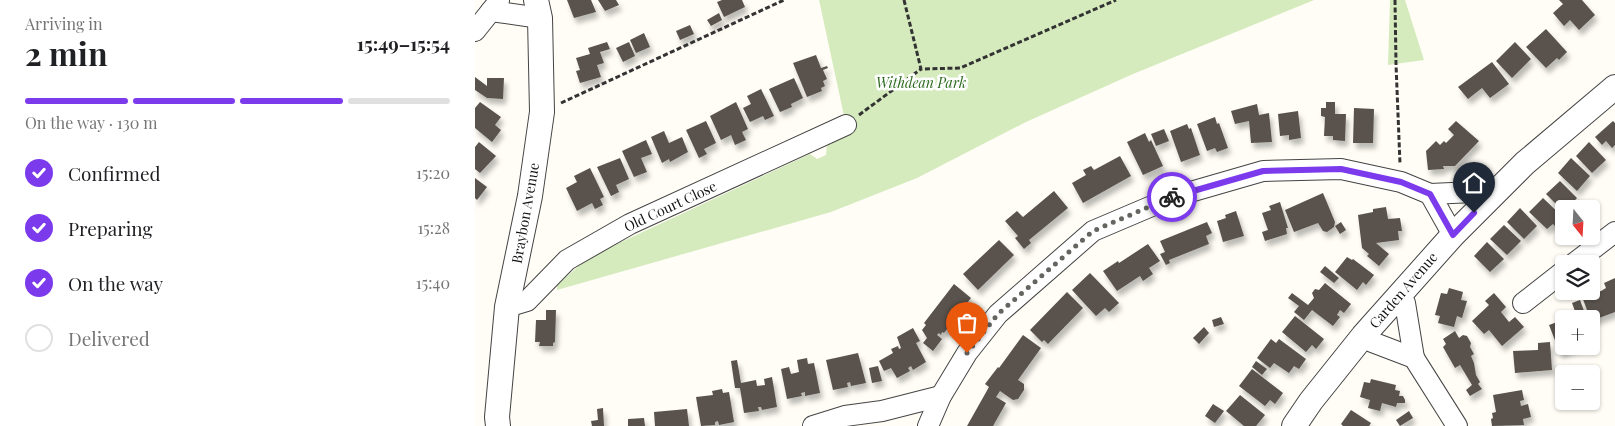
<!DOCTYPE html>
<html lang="en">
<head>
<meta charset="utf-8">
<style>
	body { margin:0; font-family:"Playfair Display",serif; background:#f2f2f2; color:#202124; height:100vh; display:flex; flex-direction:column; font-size:19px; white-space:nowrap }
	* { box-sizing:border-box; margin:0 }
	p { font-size:16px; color:#757577 }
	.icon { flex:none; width:28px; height:28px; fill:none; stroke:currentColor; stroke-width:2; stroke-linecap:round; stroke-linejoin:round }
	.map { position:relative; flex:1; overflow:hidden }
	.sheet { display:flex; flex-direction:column; background:#fff; width:475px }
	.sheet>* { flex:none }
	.needle { width:32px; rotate:162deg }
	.tools { position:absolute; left:1080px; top:200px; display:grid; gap:10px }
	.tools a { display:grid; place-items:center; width:45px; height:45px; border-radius:5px; background:#fff; box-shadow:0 1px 4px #0004; font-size:25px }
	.pin { position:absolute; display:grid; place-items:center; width:42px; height:42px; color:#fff; margin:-51px -21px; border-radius:50% 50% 50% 0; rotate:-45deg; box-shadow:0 0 5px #0007 }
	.pin .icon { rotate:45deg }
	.courier { position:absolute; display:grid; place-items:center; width:50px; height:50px; margin:-25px; border:4px solid #7c3aed; border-radius:50%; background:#fff; color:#222; box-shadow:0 1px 6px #0007 }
	.overview em { font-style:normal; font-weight:700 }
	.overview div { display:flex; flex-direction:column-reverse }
	.overview { display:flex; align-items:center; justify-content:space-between; height:85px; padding:0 25px }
	h1 { font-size:32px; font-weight:700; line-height:38px }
	.bar { display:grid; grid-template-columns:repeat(4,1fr); gap:8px 5px; align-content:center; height:60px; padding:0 25px }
	.bar i { height:6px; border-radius:4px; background:#e0e0e0 }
	.bar .selected { background:#7c3aed }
	.bar p { grid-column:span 4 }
	ol { padding:0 25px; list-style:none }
	li { display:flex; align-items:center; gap:15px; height:55px }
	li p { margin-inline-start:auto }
	li .icon { padding:5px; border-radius:50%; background:#7c3aed; color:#fff; stroke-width:4 }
	li:last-child { color:#757577 }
	li i { width:28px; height:28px; border:2px solid #e0e0e0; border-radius:50% }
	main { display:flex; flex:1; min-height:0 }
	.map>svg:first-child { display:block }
	.park { fill:#d5ebbd }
	.building { fill:#5a524d; filter:url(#shadow) }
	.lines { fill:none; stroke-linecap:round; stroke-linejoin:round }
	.minor-casing { stroke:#444; stroke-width:22 }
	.tertiary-casing { stroke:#444; stroke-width:26 }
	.path { stroke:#333; stroke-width:3; stroke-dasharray:5 2.5; stroke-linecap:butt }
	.minor { stroke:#fff; stroke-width:20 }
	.tertiary { stroke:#fff; stroke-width:24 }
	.done { stroke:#646461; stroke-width:5; stroke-dasharray:0 9 }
	.route { stroke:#7c3aed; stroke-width:6 }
	.labels { text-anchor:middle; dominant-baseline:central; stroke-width:5; stroke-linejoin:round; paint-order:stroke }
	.park-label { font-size:14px; font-style:italic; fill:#2f6b1f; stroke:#fff }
	.street-label { font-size:14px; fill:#111; stroke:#fff }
</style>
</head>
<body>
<main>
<section class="sheet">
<div class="overview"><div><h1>2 min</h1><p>Arriving in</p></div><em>15:49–15:54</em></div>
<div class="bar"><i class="selected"></i><i class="selected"></i><i class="selected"></i><i></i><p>On the way · 130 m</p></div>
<ol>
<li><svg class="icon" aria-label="check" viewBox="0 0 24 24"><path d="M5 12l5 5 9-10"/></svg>Confirmed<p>15:20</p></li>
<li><svg class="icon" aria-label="check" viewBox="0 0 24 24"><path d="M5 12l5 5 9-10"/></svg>Preparing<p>15:28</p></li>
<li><svg class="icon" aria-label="check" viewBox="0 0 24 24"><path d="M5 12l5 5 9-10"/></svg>On the way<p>15:40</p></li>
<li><i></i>Delivered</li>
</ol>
</section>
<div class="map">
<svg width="1140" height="426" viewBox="0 0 1140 426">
	<defs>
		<filter id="shadow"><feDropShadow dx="3" dy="5.5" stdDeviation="2.5" flood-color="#0004"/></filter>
	</defs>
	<rect width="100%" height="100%" fill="#fffdf5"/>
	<g class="park">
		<path d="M344,0H839L658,74L551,122L442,178L356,212L82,290V285L114,257L335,154L342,159L351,155L352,144L371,125Z"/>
		<path d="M915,0H930L949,60L913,65Z"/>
	</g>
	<g class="building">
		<path d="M92,0H116L121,12L99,18Z"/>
		<path d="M123,0H141L144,5L130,11Z"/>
		<path d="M247,0H267L270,7L249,17L242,2Z"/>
		<path d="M1084,0H1107L1120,15L1104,30L1095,20L1089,26L1078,13L1088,4Z"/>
		<path d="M244,13L247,20L236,26L232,20Z"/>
		<path d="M215,25L219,34L205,40L201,31Z"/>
		<path d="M1071,29L1092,52L1084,60L1082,58L1071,68L1051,47Z"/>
		<path d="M169,33L175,47L161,53L155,40Z"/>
		<path d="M132,42L135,49L125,52L129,63L122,65L126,77L105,83L101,71L105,70L101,58L115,54L113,48Z"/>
		<path d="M154,42L160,56L148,62L141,48Z"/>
		<path d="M1040,42L1056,59L1037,78L1021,61Z"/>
		<path d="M341,55L346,68L352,66L353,68L348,70L352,79L348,81L350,86L346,88L347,91L332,97L318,63Z"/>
		<path d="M1017,62L1034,84L1015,98L1007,88L993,99L983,87Z"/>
		<path d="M0,77L12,86V78H29L28,99L12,98L0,90Z"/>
		<path d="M319,78L328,98L316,104L317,107L305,112L294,89Z"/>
		<path d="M286,89L299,116L290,120L288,116L275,122L268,108L276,104L272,96Z"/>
		<path d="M5,102L26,117L20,125L26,130L17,142L0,128V108Z"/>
		<path d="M261,102L273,129L267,132L271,140L260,145L256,135L246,140L235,116Z"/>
		<path d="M851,102H860V114H871L870,141L858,140V136H849L850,117L846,116V108H851Z"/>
		<path d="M782,104L784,115L794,113L797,142L776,143L774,121L760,124L756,111Z"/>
		<path d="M879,108L899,109L898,143H878Z"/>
		<path d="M823,111L826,138L814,140V135L805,136L803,114Z"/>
		<path d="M740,117L742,124L744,123L753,148L742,152L740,148L732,151L722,124Z"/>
		<path d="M231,121L241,143L229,149L232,154L224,158L211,130Z"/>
		<path d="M981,121L1004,141L980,166H968L969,169L953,170L951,151L961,141L965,145L969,141L971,143L979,135L973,129Z"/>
		<path d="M1138,121L1140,123V145L1137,148L1131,141L1127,145L1120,137Z"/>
		<path d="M712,124L714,129L716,128L725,155L706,162L695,131Z"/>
		<path d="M689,129L694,141L681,146L676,134Z"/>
		<path d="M189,131L194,143L207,137L213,152L195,162L194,159L187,163L176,137Z"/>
		<path d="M670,133L674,142L676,140L688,166L668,175L652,142Z"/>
		<path d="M171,140L177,154L166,158L172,172L159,177L147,151Z"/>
		<path d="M4,142L21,156L5,173L0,169V147Z"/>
		<path d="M1114,142L1131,160L1117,173L1101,156Z"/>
		<path d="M645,156L656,176L608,203L597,183L611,175L608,170L616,166L619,170Z"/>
		<path d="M145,158L154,179L141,185L144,192L136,196L122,167Z"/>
		<path d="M1096,158L1115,176L1102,191L1083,173Z"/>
		<path d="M115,168L129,197L125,199L128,205L120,209L117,203L102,211L91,188L102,182L99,176Z"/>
		<path d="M0,178L12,187L2,200L0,198Z"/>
		<path d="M1085,181L1102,198L1092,209H1089V212L1071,194Z"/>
		<path d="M579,191L593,208L554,240L556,243L549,249L540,238L543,236L530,221L542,211L548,217Z"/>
		<path d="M848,193L860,222L859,227L852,232L848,231L843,223L819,232L810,210Z"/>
		<path d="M1068,198L1089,218V224L1083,229L1078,224L1072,229L1054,212Z"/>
		<path d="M805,202L813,228H811L812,234L790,241L787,232L793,230L787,213L796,210L794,206Z"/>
		<path d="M911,207L913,219L925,218L927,231H923L924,240L901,243L914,254L904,266L892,256L894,254L887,248L883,215L898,212V209Z"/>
		<path d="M1045,208L1062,226L1049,239L1032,222Z"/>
		<path d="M761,211L769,236L748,242L742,221L751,218L750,215Z"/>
		<path d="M732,222L737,233L731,236L734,244L694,260L695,263L691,265L685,254L690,252L685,241Z"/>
		<path d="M866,222L871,230L865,234L860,226Z"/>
		<path d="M1029,225L1046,241L1032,255L1015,239Z"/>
		<path d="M524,240L539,255L503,290L488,274Z"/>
		<path d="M1012,242L1029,259L1015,272L999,256Z"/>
		<path d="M673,244L685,261L674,268L678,274L668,281L665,276L642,291L628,271L643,261L644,263Z"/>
		<path d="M872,257L877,260L878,259L899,275L891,285L888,282L882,290L860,272Z"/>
		<path d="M850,266L864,278L859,283L845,272Z"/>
		<path d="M615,273L644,303L634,312L630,308L621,316L597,290Z"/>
		<path d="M1140,278V312L1116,321L1105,291H1118V293L1126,291L1131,288L1129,283Z"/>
		<path d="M850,283L876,304L869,313L865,310L862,315L865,317L858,326L837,310L829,320L819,312L824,306L813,298L817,293L833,305L839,298L837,293L840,289L844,290Z"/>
		<path d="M479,284L496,298L469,333L467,332L466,335L464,333L462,335L467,339L458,351L448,343L452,338L447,330L451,325L449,323Z"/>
		<path d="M974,288L988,292L986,300L992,301L987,318L982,316L979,327L963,323L965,316L960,315L966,293L972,294Z"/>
		<path d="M592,292L608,308L573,344L569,340L567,342L555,330Z"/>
		<path d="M1019,293L1031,307L1026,312L1034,322L1040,317L1049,327L1027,346L1014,330L1009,334L997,321L1014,305L1010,301Z"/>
		<path d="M1105,300L1112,319H1099L1098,315L1101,314L1097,303Z"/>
		<path d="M71,310H81L80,342L78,343V346H64L65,342H60L61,320H71Z"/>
		<path d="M820,316L849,339L841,349L837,345L831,352L807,332Z"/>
		<path d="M746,317L749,324L739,327L737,320Z"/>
		<path d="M1085,321L1087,325H1089V346H1102L1085,353L1074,325Z"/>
		<path d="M729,327L734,333L724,344L718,338Z"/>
		<path d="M438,328L445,341L441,343L451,362L438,370L436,366L433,368L435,371L422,378L416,368L409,371L404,361L418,353L416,349L423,346L424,349L426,348L422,337Z"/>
		<path d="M980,331L984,338L988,335L992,336L996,343L995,347L999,354L996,356L999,363L1001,375L1005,382L1003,384L1007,389L995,396L991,390L997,385L985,365L980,368L968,347L971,344L968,339Z"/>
		<path d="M548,335L566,348L543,380L549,384V390L543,399L538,400L525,391L521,397L531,403L518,426H492L514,387L510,384L523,367L524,368Z"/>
		<path d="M796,339L801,343L804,339L831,359L824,369L819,366L814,373L799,363L795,368L782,358Z"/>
		<path d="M1075,342L1077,370L1040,373L1038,351L1063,350V343Z"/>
		<path d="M383,353L391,383L376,386L375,382L372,383L373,387L358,390L351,360Z"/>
		<path d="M332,358L333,364L339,363L345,393L330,396V392L326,393L327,396L312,399L306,369L314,367L316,374L324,372L322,360Z"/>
		<path d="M262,360L266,383L281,380L282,386L290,385L289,379L297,377L302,407L287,410L286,407H283L284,411L269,413L265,388H260L256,361Z"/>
		<path d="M781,361L792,369L787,375L777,367Z"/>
		<path d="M403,366L407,381L397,383L394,368Z"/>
		<path d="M777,369L808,393L800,404L795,400L790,406L764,386Z"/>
		<path d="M896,379L921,385L920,390L925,391L924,396H928L930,400V403H922L921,407L907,403L905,411L893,408L895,400L885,397L889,382L895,383Z"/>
		<path d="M247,389L248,393L254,392L259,422L244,425L243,421L240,422V425L226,426L221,397L238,395L237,391Z"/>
		<path d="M1047,390L1049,400L1045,401L1046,406L1053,404L1056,417L1048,419L1049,425L1017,426L1016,419L1018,418L1017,413L1021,412L1018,395Z"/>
		<path d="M765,395L790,415L781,426H769L751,411Z"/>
		<path d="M738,404L749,411L740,423L730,416Z"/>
		<path d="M128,408L129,426H117L116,421L123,420L122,409Z"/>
		<path d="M212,409L214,426H180L179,412Z"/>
		<path d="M876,410L896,423L894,426H868L866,424Z"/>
		<path d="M934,411L938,418L925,426L921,420Z"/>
		<path d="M169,418L170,426H153V419Z"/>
	</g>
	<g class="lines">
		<g class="minor-casing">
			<g id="minor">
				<path d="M16,11L65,18"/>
				<path d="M0,31L24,1"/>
				<path d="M955,194L1021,191"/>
				<path d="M1098,264L1140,232"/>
				<path d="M924,294L930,303L939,358"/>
				<path d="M1048,303L1089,271"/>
				<path d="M32,307L52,301L92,260L155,224L371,125"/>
				<path d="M888,336L897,342L939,358L982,426"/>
				<path d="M338,426L370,416L407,411L466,396"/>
				<path d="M453,426L466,396L492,353L523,314L618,231L698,197L788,171L866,169L926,182L955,194L978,235"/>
			</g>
		</g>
		<g class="tertiary-casing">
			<g id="tertiary">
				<path d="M23,426L22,417L32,307L55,196L67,112L65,18L61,0"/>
				<path d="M819,426L836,401L888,336L978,235L1050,163L1140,87"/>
			</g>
		</g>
		<g class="path">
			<path d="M429,0L446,69L485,68L641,0"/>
			<path d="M920,0L921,64L925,164"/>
			<path d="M86,103L309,0"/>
			<path d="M384,115L446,69"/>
		</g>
		<use href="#minor" class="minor"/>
		<use href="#tertiary" class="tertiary"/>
	</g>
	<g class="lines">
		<path class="done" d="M492,353L523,314L618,231L697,197"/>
		<path class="route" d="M697,197L788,171L866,169L926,182L955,194L978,235L999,213"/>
	</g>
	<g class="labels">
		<g class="park-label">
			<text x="446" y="82">Withdean Park</text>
		</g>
		<g class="street-label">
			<text transform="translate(195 206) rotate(-25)">Old Court Close</text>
			<text transform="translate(50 213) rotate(-80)">Braybon Avenue</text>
			<text transform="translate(928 290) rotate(-49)">Carden Avenue</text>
		</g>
	</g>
</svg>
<div class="tools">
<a><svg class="needle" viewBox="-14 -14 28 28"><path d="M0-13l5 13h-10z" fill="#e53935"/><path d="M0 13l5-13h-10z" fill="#757577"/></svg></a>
<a><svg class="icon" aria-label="layers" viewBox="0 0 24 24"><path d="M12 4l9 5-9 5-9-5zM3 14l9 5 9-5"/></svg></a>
<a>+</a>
<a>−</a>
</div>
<div class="pin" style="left:492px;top:353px;background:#ea580c"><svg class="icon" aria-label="bag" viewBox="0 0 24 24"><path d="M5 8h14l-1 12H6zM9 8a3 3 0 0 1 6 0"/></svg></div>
<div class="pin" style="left:999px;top:213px;background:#1f2937"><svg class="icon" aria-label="home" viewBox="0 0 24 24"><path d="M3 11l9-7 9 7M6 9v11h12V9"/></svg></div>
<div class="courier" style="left:697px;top:197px"><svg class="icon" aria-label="bike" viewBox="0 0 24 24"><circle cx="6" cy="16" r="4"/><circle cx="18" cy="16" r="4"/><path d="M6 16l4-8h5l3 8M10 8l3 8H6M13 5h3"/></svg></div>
</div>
</main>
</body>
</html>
